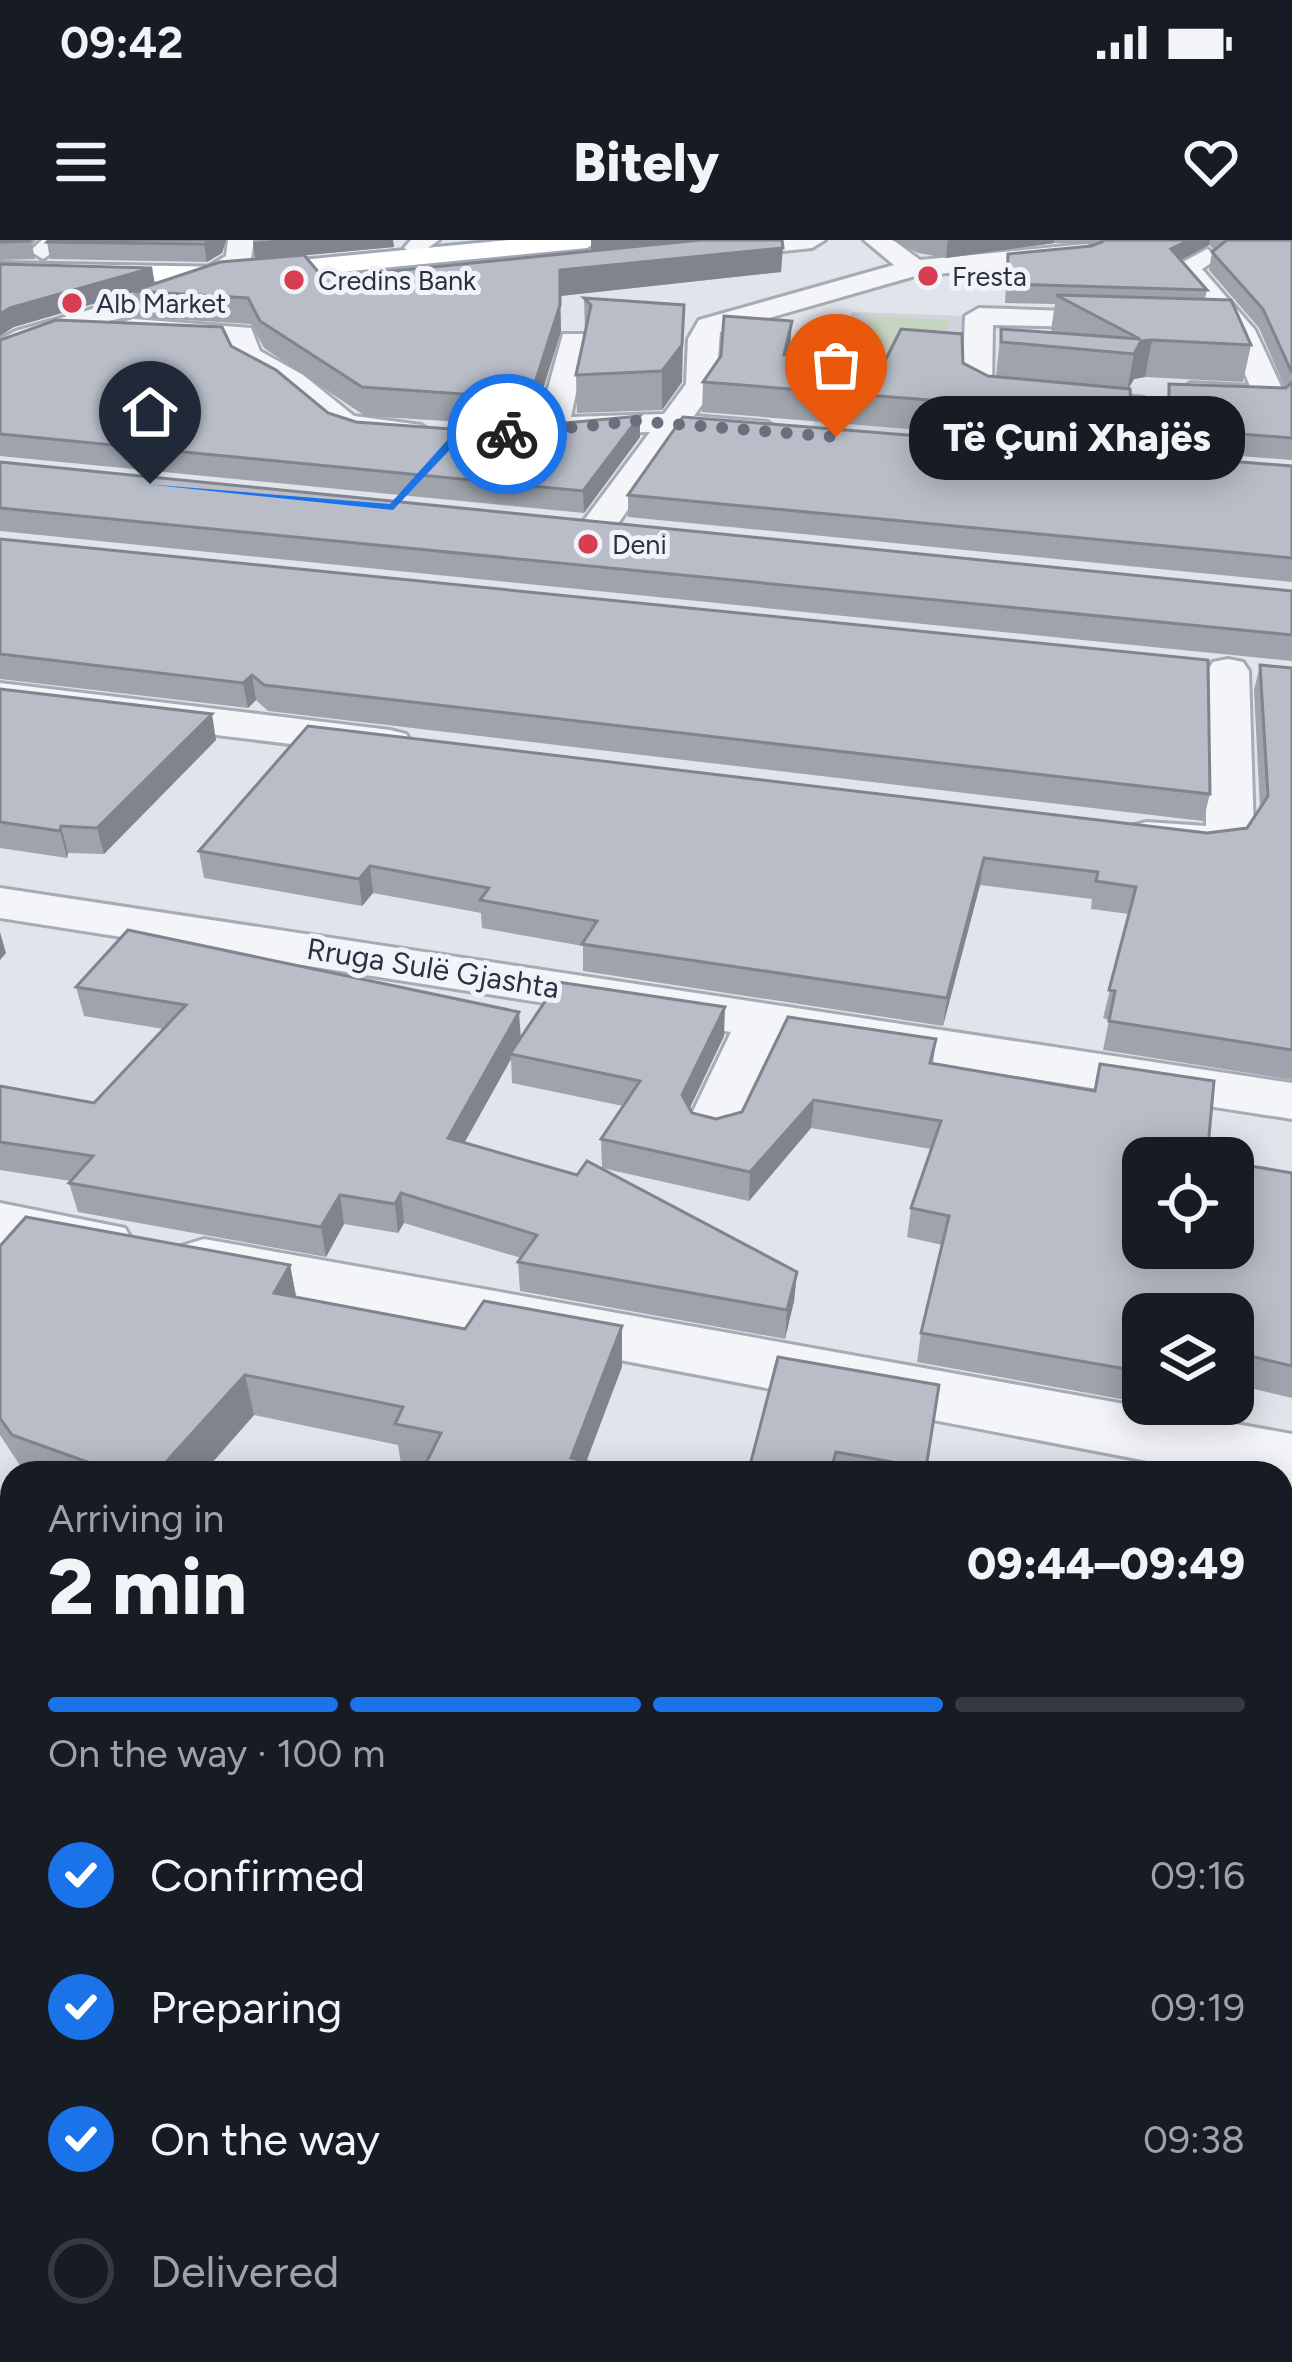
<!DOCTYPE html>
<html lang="en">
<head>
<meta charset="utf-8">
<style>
	body { margin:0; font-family:Figtree,sans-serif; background:#242831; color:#f1f3f6; height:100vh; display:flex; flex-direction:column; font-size:45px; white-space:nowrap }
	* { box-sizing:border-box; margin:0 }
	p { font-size:39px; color:#9ea1a6 }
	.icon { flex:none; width:66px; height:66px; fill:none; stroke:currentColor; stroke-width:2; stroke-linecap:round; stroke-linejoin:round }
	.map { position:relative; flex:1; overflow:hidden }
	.drawer { position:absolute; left:0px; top:1221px; width:1293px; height:903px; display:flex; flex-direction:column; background:#171b24; border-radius:36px 36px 0 0; box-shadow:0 6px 30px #0003 }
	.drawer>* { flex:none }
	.buttons { position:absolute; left:1122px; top:897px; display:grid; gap:24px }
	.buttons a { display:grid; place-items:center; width:132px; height:132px; border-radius:24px; background:#171b24; box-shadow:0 6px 30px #0003; font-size:60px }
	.pin { position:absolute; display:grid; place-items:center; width:102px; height:102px; color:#fff; margin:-123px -51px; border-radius:50% 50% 50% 0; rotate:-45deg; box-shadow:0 0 12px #0007 }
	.pin .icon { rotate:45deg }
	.courier { position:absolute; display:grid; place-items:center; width:120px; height:120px; margin:-60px; border:9px solid #1a73e8; border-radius:50%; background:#fff; color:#222; box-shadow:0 3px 15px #0007 }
	.bubble { position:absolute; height:84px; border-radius:36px; background:#171b24; box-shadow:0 6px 30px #0003; font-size:39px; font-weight:800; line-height:84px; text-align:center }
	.overview em { font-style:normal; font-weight:800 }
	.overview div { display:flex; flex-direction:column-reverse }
	.overview { display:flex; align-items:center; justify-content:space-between; height:204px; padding:0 48px }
	h1 { font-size:78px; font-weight:800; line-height:90px }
	.bar { display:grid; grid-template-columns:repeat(4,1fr); gap:18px 12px; align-content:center; height:144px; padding:0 48px }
	.bar i { height:15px; border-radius:9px; background:#363941 }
	.bar .on { background:#1a73e8 }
	.bar p { grid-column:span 4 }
	ol { padding:0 48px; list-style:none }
	li { display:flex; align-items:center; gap:36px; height:132px }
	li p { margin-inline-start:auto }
	li .icon { padding:12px; border-radius:50%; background:#1a73e8; color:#fff; stroke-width:4 }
	li:last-child { color:#9ea1a6 }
	li i { width:66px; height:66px; border:6px solid #363941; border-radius:50% }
	.status { display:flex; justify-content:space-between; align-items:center; height:84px; padding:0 60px; background:#171b24; direction:ltr }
	.status svg { height:33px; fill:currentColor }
	header { display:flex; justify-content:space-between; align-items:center; height:156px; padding:0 48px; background:#171b24; font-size:54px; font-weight:800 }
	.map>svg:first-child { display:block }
	.built { fill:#cfd3dd }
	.green { fill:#c6d5c1 }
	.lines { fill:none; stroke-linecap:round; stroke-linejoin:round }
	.minor-casing { stroke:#a6abb5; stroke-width:6 }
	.major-casing { stroke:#9fa8b7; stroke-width:6 }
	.minor { fill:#f4f5f8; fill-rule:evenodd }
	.major { fill:#fff; fill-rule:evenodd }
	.wall { fill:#9ea3ac }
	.shaded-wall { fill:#81848c }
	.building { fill:#b8bdc8; stroke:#81848c; stroke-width:3 }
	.route { fill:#1a73e8 }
	.done { stroke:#69707d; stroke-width:12; stroke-dasharray:0 21.6 }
	.poi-dot { fill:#d73e52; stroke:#f1f3f8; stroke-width:4.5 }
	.labels { text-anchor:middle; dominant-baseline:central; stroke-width:10; stroke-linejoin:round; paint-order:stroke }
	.far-poi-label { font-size:27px; fill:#283143; stroke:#f1f3f8; text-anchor:start }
	.street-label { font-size:30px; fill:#283143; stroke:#f1f3f8 }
</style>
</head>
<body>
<div class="status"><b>09:42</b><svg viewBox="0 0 49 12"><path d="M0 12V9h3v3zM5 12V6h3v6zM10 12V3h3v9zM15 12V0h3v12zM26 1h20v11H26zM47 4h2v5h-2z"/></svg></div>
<header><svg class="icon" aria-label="menu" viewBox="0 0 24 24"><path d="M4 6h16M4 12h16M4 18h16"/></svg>Bitely<svg class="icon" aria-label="heart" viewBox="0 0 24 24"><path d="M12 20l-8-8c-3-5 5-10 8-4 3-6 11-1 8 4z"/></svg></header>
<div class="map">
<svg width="1292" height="2122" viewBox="0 0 1292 2122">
	<rect width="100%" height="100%" fill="#e1e4ea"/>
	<path class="built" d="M852,72L967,76L968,136L1131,173L1123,212L812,187L844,121Z"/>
	<g class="green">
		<path d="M870,76L950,80L942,112L859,107Z"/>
		<path d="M62,2112H603L601,2122H57Z"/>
	</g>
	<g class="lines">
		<g class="minor-casing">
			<g id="minor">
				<path d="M42,0H71L43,19L30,11Z"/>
				<path d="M228,0H254L251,19C209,69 128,73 69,91C45,98 24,114 0,120V99L16,91L179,44L226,16Z"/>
				<path d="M411,0H439L417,16L404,8Z"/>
				<path d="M739,0H825L812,8L696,20L683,12L696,4Z"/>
				<path d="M864,0H893L920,20L1087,4L1100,12L1087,20L915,36L720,92L716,145L694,176L767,182L783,192L767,202L681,194L610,295H584L579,287L650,192L542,195L537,188L563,94H583L587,100L571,177L664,174L686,144L688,99L699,80L894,25Z"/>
				<path d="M1207,9L1220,17L1202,29L1255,90L1286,157L1281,164L1191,161L1176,152L1191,143L1250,146L1227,91L1172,28Z"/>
				<path d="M979,68L1152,74V86L1142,88L993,85L992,143L1144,158L1160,167L1144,176L1013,166L966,155L962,148L965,76Z"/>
				<path d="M133,79L251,88L260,111L303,135L354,176L421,185L437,195C425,210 346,199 329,188C297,166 270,141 236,122L228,102L123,94V82Z"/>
				<path d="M1228,419L1243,422L1249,431L1254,592C1228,630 1168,616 1130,606L1123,596L1130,586L1147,582L1206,586L1207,431L1213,422Z"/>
				<path d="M0,443L390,490L406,494L412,503L406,512L390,516L0,469Z"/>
				<path d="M0,648L1292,843V879L783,800L737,899L716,904L695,899L686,886L731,792L0,678Z"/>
				<path d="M0,963L125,988L134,1003L125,1018L102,1024L0,1005Z"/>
				<path d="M204,999L1292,1194V1248L1281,1246V1233H1210L181,1036L172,1021L181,1006Z"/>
				<path d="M0,1450L12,1453V1525L0,1522Z"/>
				<path d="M1292,1461V1533L1281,1536V1464Z"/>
				<path d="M12,2016V2112H46L42,2122H0V2021Z"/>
				<path d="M591,2112H697L694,2122H588Z"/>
				<path d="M1049,2112H1156L1152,2122H1045Z"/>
			</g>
		</g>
		<g class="major-casing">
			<path id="major" d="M509,0H600L587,8L229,43L0,39V23L229,27Z"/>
		</g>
		<use href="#minor" class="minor"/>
		<use href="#major" class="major"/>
	</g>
	<g class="wall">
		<path d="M0,0H36L32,5L35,19L0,20Z"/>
		<path d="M49,0H226L222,13L207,22L50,19L47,2Z"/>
		<path d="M253,0H393L394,7L304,15L320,34L334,37L591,11V0H782L781,32L560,56L561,91L534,178L479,183L365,176L264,108L251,84L138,77L133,52L14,87L0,24L152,28L155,44L255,19Z"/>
		<path d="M892,0H1292V220L1147,209L1151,187L1165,177L1169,144L1285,148L1259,88L1209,30L1212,12L1215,10L1209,5L1181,20L1207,50L1205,59L1251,105L1243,142L1145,137L1134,139L1128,149L1131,168L1146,177L1140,208L702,172L703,142L790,109L789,116L884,123H963L988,136H996L1001,89L1056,93L1051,90L1055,64L1005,63L1008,14L1091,6L1097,4L1054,3L946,18L918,13Z"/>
		<path d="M584,58L682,142L662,170L577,173L576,135L585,92Z"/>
		<path d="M0,100L231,106L328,173L356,182L478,191L640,197L584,273L0,216Z"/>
		<path d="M0,222L1292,351V421L0,291Z"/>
		<path d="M1292,226V342L628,277V255Z"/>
		<path d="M0,299L1210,554L1203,581L268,471L256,460L248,468L0,439Z"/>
		<path d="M1260,425L1292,428V840L1103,810L1109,780L1103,778L1129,674L1091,669L1092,659L980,645L943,786L583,731V706L482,688L481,673L373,653L362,666L204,638L199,611L1207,593L1247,588L1260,568L1254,450Z"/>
		<path d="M0,449L216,500L104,614L68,613L67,618L0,608Z"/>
		<path d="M76,747L521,798L724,796L690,868L692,873L716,879L742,872L936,799L933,824L1207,918L1292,933V1158L1246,1147L1236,1179L1150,1164H1233V1074H1143V1163L917,1122L921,1093L942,1005L907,997L911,968L931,909L811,888L749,961L602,928L601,899L623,866L512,843L511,819L464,903L797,1032L794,1061L785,1099L520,1051L518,1022L521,1018L404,983L398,993L344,984L326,1017L78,972L69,943L71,941L0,930V846L94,863L164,789L84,776Z"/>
		<path d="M0,1006L290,1025L296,1057L465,1089L622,1086V1127L423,1229L401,1224L398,1205L254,1175L203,1233H25L0,1195Z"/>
		<path d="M939,1145L925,1233H748Z"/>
		<path d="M1281,1305L1292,1308V1409L1281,1402Z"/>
		<path d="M1292,1490V2122H1258V2112H1281V1514Z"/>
		<path d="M747,2112H914L913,2122H746Z"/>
	</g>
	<g class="shaded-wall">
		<path d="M212,0H226L222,13L207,22L204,4Z"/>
		<path d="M275,0H393L394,7L255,20L253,2Z"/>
		<path d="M591,0H725L591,11Z"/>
		<path d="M948,0H1054V3L946,18Z"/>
		<path d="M1189,0H1210L1209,5L1168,27L1171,9Z"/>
		<path d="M783,8L781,32L560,56L561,91L534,178L479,183L477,155L560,30Z"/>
		<path d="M152,28L155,46L14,87L0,96V74L10,68Z"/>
		<path d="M684,65L682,142L662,170V131Z"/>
		<path d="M792,81L790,109L783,144L784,115Z"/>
		<path d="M1152,100L1145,137L1134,139L1127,151L1134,114L1141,101Z"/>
		<path d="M640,176V197L584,273L583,251Z"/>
		<path d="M252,435L256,460L248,468L243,443Z"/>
		<path d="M212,474L216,500L104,614L97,588Z"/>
		<path d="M61,586L68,613L67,618L60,591Z"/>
		<path d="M984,618L980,645L943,786L947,758Z"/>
		<path d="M370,626L373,653L362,666L359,639Z"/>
		<path d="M0,692L6,713L0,720Z"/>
		<path d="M725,767L724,796L682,884V855Z"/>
		<path d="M519,772L521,800L510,814L511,819L451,927L448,898Z"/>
		<path d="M814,860L811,888L749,961L750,932Z"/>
		<path d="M401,953L404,983L398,993L395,964Z"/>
		<path d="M340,955L344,984L326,1017L321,987Z"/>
		<path d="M290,1025L298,1066L274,1053Z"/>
		<path d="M797,1032L794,1061L785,1099L787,1070Z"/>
		<path d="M622,1086V1127L582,1233L571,1218Z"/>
		<path d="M245,1135L254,1175L203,1233H156Z"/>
		<path d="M12,1778V1850L0,1872V1800Z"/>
	</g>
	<g class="building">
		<path d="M0,0H29L31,1L0,2Z"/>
		<path d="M49,0H212L204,4L47,2Z"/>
		<path d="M700,0H782L783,8L560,30V65L533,149L477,155L362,147L260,81L248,58L133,51L220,22L304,15L320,34L334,37Z"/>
		<path d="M1102,0H1189L1171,9L1207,50L1007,44L1008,14L1091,6L1102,2Z"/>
		<path d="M1227,0H1292V133L1263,69L1212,12Z"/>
		<path d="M0,24L152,28L10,68L0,74Z"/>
		<path d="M1056,55L1231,60L1251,105L1152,100L1141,101L1134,114L1001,102V89L1140,99Z"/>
		<path d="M584,58L684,65L682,105L662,131L576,135L591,65Z"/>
		<path d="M724,76L792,81L784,115L884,123L901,89L962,94L963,123L988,136L1130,149L1131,168L1146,177L703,142L721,116Z"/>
		<path d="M56,80L222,87L231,106L276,130L328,173L356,182L478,191L640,176L583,251L0,194V100Z"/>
		<path d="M1292,142V198L1151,187L1169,174V144L1286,148Z"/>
		<path d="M683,177L1292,226V318L628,255Z"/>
		<path d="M0,222L1292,351V395L0,268Z"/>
		<path d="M0,299L1208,420L1210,554L264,445L252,435L243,443L0,414Z"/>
		<path d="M1260,425L1292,428V810L1109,781L1115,751L1109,750L1136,647L1096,641L1098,632L984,618L947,758L582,704L597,681L480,660L489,648L370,626L359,639L199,611L308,486L1207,593L1247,588L1268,556Z"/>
		<path d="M0,449L212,474L97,588L61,586L60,591L0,582Z"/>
		<path d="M128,690L519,772L448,898L577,935L587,921L797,1032L787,1070L518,1022L537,995L401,953L395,964L340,955L321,987L69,943L93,916L0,902V846L94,863L186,765L76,747Z"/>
		<path d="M558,742L725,767L682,855L692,873L716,879L742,872L788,777L936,799L930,823L1095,851L1100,824L1214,841L1207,918H1143V1008H1233V923L1292,933V1126L1246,1115V1150L1233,1148V1074H1143V1132L921,1093L949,976L911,968L941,881L814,860L750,932L601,899L640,841L510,814Z"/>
		<path d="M26,977L290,1025L274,1053L465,1089L484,1061L622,1086L571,1218L635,1233H421L441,1193L395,1184L403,1167L245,1135L156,1233H118L12,1195L0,1178V1006Z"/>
		<path d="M778,1117L939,1145L926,1228L836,1212L830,1233H748Z"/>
		<path d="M1281,1305L1292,1308V1366L1281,1360Z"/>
		<path d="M12,1495V1778L0,1800V1514Z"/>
		<path d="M1292,1606V2122H1282Z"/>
		<path d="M775,2112H914L913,2122H808Z"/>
	</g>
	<path class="route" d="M507,191L510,196L458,201L393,270L145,244L390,264L451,196Z"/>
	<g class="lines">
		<path class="done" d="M507,194L637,181L836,197"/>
	</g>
	<g class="poi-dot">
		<circle cx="928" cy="36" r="12"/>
		<circle cx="294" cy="40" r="12"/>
		<circle cx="72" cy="63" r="12"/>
		<circle cx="588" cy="304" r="12"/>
	</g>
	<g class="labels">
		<g class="far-poi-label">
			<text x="952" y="36">Fresta</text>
			<text x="318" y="40">Credins Bank</text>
			<text x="96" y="63">Alb Market</text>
			<text x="612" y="304">Deni</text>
		</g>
		<g class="street-label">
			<text transform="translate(433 728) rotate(9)">Rruga Sulë Gjashta</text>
		</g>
	</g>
</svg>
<div class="buttons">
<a><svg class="icon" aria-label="locate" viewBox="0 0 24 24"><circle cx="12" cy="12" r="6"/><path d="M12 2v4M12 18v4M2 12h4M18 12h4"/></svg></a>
<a><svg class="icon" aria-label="layers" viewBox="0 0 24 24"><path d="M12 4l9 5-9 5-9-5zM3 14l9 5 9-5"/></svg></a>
</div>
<div class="pin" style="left:836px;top:197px;background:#ea580c"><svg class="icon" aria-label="bag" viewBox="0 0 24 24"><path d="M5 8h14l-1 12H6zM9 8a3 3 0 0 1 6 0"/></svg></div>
<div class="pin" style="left:150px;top:244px;background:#1f2937"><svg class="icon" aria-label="home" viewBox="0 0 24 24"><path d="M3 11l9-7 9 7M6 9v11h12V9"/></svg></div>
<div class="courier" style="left:507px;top:194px"><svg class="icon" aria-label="bike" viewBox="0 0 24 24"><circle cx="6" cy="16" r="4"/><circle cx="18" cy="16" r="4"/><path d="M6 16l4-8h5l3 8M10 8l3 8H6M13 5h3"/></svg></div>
<div class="bubble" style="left:909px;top:156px;width:336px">Të Çuni Xhajës</div>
<section class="drawer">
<div class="overview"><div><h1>2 min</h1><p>Arriving in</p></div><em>09:44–09:49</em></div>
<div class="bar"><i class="on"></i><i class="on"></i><i class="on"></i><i></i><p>On the way · 100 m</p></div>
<ol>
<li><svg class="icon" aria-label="check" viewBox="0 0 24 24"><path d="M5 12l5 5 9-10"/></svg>Confirmed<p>09:16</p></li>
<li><svg class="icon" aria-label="check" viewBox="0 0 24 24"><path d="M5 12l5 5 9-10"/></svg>Preparing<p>09:19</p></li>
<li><svg class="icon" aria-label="check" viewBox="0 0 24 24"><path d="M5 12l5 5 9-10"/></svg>On the way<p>09:38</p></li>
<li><i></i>Delivered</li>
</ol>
</section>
</div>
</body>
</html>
